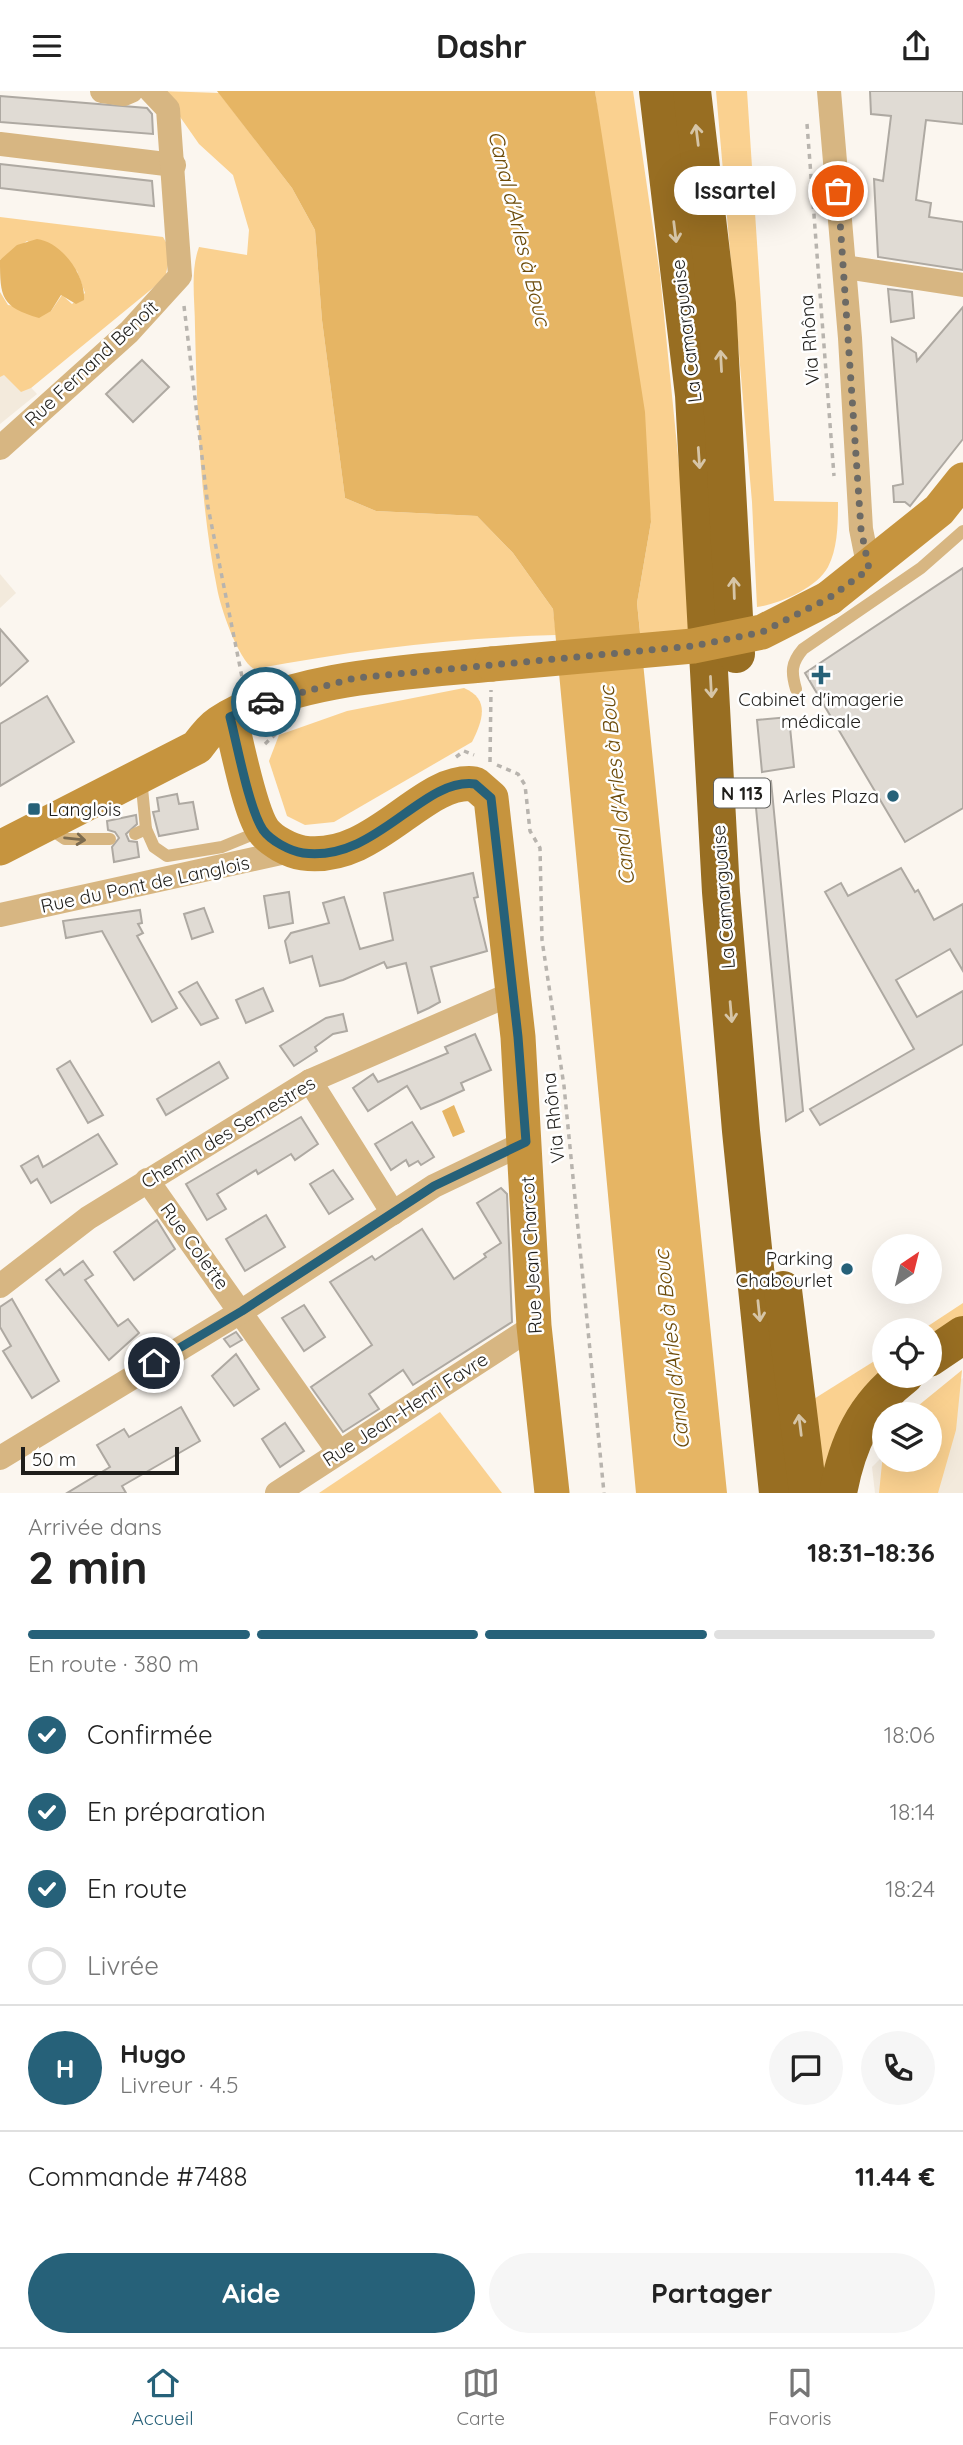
<!DOCTYPE html>
<html lang="fr">
<head>
<meta charset="utf-8">
<style>
	body { margin:0; font-family:Quicksand,sans-serif; background:#f6f6f6; color:#222; height:100vh; display:flex; flex-direction:column; font-size:26px; white-space:nowrap }
	* { box-sizing:border-box; margin:0 }
	p { font-size:23px; color:#767676 }
	.icon { flex:none; width:38px; height:38px; fill:none; stroke:currentColor; stroke-width:2; stroke-linecap:round; stroke-linejoin:round }
	.map { position:relative; height:1402px; overflow:hidden }
	.panel { display:flex; flex-direction:column; background:#fff; flex:1 }
	.panel>* { flex:none }
	.needle { width:46px; rotate:35deg }
	.controls { position:absolute; left:872px; top:1143px; display:grid; gap:14px }
	.controls a { display:grid; place-items:center; width:70px; height:70px; border-radius:50%; background:#fff; box-shadow:0 7px 28px #0002; font-size:35px }
	.scale { position:absolute; left:21px; bottom:18px; width:158px; box-sizing:border-box; padding-left:7px; border:4px solid #1f1e1b; border-top:0; font-size:19px; line-height:24px; white-space:nowrap; color:#1f1e1b; -webkit-text-stroke:5px #fff; paint-order:stroke }
	.pin { position:absolute; display:grid; place-items:center; width:60px; height:60px; color:#fff; margin:-30px; border:4px solid #fff; border-radius:50%; box-shadow:0 2px 7px #0007 }
	.courier { position:absolute; display:grid; place-items:center; width:70px; height:70px; margin:-35px; border:5px solid #266179; border-radius:50%; background:#fff; color:#222; box-shadow:0 2px 9px #0007 }
	.bubble { position:absolute; height:49px; border-radius:24px; background:#fff; box-shadow:0 7px 28px #0002; font-size:23px; font-weight:700; line-height:49px; text-align:center }
	.overview em { font-style:normal; font-weight:700 }
	.overview div { display:flex; flex-direction:column-reverse }
	.overview { display:flex; align-items:center; justify-content:space-between; height:119px; padding:0 28px }
	h1 { font-size:46px; font-weight:700; line-height:52px }
	.bar { display:grid; grid-template-columns:repeat(4,1fr); gap:10px 7px; align-content:center; height:84px; padding:0 28px }
	.bar i { height:9px; border-radius:5px; background:#e0e0e0 }
	.bar .on { background:#266179 }
	.bar p { grid-column:span 4 }
	.line { display:flex; align-items:center; gap:18px; padding:0 28px; border-top:2px solid #e0e0e0 }
	.line div { flex:1 }
	.round { display:grid; place-items:center; flex:none; width:74px; height:74px; border-radius:37px; background:#f6f6f6 }
	ol { padding:0 28px; list-style:none }
	li { display:flex; align-items:center; gap:21px; height:77px }
	li p { margin-inline-start:auto }
	li .icon { padding:7px; border-radius:50%; background:#266179; color:#fff; stroke-width:4 }
	li:last-child { color:#767676 }
	li i { width:38px; height:38px; border:4px solid #e0e0e0; border-radius:50% }
	.cta { display:flex; gap:14px; margin-top:auto; padding:14px 28px }
	.cta a { flex:1; height:80px; border-radius:42px; background:#266179; color:#fff; font-size:28px; font-weight:700; line-height:80px; text-align:center }
	.cta a+a { background:#f6f6f6; color:#222 }
	header { display:flex; justify-content:space-between; align-items:center; height:91px; padding:0 28px; background:#fff; font-size:32px; font-weight:700 }
	.tab-bar { display:flex; justify-content:space-around; align-items:center; height:98px; border-top:2px solid #e0e0e0; background:#fff; font-size:19px; color:#767676 }
	.tab-bar a { display:grid; justify-items:center; gap:4px }
	.tab-bar .on { color:#266179 }
	.map>svg:first-child { display:block }
	.built { fill:#f3eadc }
	.green { fill:#fad190 }
	.water { fill:#e6b564 }
	.building { fill:#e0dbd4; stroke:#aea9a2; stroke-width:2 }
	.lines { fill:none; stroke-linecap:round; stroke-linejoin:round }
	.path { stroke:#b8b4ae; stroke-width:3.5; stroke-dasharray:5 5; stroke-linecap:butt }
	.lane { stroke:#d7b682; stroke-width:12 }
	.street { stroke:#d7b682; stroke-width:24 }
	.secondary { stroke:#c6943e; stroke-width:35 }
	.highway { stroke:#986e22; stroke-width:38 }
	.secondary-bridge { stroke:#c6943e; stroke-width:35 }
	.oneway { stroke:#d6c5a7 }
	.oneway2 { stroke:#7b6a4e }
	.done { stroke:#6c6a65; stroke-width:7; stroke-dasharray:0 12.6 }
	.route { stroke:#266179; stroke-width:9 }
	.poi-dot { fill:#266179; stroke:#fff; stroke-width:2.5 }
	.labels { text-anchor:middle; dominant-baseline:central; stroke-width:5; stroke-linejoin:round; paint-order:stroke }
	.shield { fill:#fff; stroke:#62625f; stroke-width:2 }
	.shield-label { font-size:18px; font-weight:bold; fill:#1f1e1b }
	.street-label { font-size:19px; fill:#1f1e1b; stroke:#fff }
	.poi-label { font-size:19px; fill:#1f1e1b; stroke:#fff; text-anchor:end }
	.water-label { font-size:21px; font-style:italic; fill:#6c4b0a; stroke:#fff }
</style>
</head>
<body>
<header><svg class="icon" aria-label="menu" viewBox="0 0 24 24"><path d="M4 6h16M4 12h16M4 18h16"/></svg>Dashr<svg class="icon" aria-label="share" viewBox="0 0 24 24"><path d="M12 15V3M7 8l5-5 5 5M5 13v7h14v-7"/></svg></header>
<div class="map">
<svg width="963" height="1402" viewBox="0 0 963 1402">
	<rect width="100%" height="100%" fill="#fbf6ef"/>
	<g class="built">
		<path d="M0,264L37,303L0,333Z"/>
		<path d="M0,483L16,502L0,517Z"/>
		<path d="M963,1287V1402H875L872,1376L884,1364V1368H929V1313Z"/>
	</g>
	<g class="green">
		<path d="M162,0L219,2L292,97L315,139L322,229L345,407L376,420L477,425L513,462L553,518L556,544C451,547 356,559 254,578C238,569 220,515 217,497C200,412 197,322 195,236C195,210 190,180 199,156L247,164L249,139L233,84L199,53Z"/>
		<path d="M595,0H633L660,184L696,545L641,551L637,512L651,431Z"/>
		<path d="M716,0H747L774,410L838,411C838,431 838,457 828,476C817,497 779,513 757,516L752,411Z"/>
		<path d="M0,126L163,146L171,160L165,187L31,297L21,301L4,284L0,286V201L8,214L51,220L62,204L72,213L85,202L77,180L27,150L0,169Z"/>
		<path d="M464,597C490,608 483,629 472,651L334,731L305,734L287,725L269,670L279,644L347,620Z"/>
		<path d="M963,1212V1232L929,1256V1239H922Z"/>
		<path d="M884,1264V1284L827,1402L809,1311Z"/>
		<path d="M962,1279L956,1339L938,1402H879L884,1353V1368H929V1323H908Z"/>
		<path d="M440,1321L502,1402H319Z"/>
	</g>
	<g class="water">
		<path d="M217,0H595L645,321L651,431L637,512L727,1402H636L553,518L513,462L477,425L376,420L345,407L322,229L315,139L292,97Z"/>
		<path d="M37,148C62,151 86,185 84,209L76,213L61,204L51,220L39,227C1,216 0,206 0,169L17,154Z"/>
		<path d="M454,1014L465,1041L453,1046L442,1020Z"/>
	</g>
	<g class="building">
		<path d="M870,0H963V33L926,29L916,109L931,112L929,126L963,131V179L878,166L874,88L883,90L891,25L871,23Z"/>
		<path d="M0,5L147,17L152,23L153,43L0,31Z"/>
		<path d="M0,73L152,90L154,115L0,97Z"/>
		<path d="M888,198L912,201L914,227L891,231Z"/>
		<path d="M963,216V348L910,415L905,411H894L893,395L903,393L892,247L916,262L917,270Z"/>
		<path d="M142,269L169,296L133,331L106,303Z"/>
		<path d="M963,477V717L905,751L805,582Z"/>
		<path d="M0,538L28,570L0,595Z"/>
		<path d="M47,605L74,651L0,695V633Z"/>
		<path d="M789,626L794,676L762,681L757,629Z"/>
		<path d="M771,690L803,1020L786,1030L754,696Z"/>
		<path d="M177,703L179,713L193,711L198,738L159,745L153,721L159,720L157,707Z"/>
		<path d="M136,724L137,733L126,743L129,750L137,751L139,766L114,771L112,756L119,747L115,741L108,739L107,730Z"/>
		<path d="M901,777L915,801L918,799L934,829L963,813V880L950,858L896,889L917,926L963,900V953L820,1034L810,1018L914,958L825,801L841,792L848,805Z"/>
		<path d="M473,782L478,806L474,807L487,860L431,876L440,911L429,917L418,922L406,872L387,877L384,871L343,889L320,895L312,865L290,872L285,850L291,842L329,832L323,812L344,806L360,858L393,849L384,802Z"/>
		<path d="M289,801L293,832L269,837L264,805Z"/>
		<path d="M204,817L213,841L192,848L184,823Z"/>
		<path d="M140,819L142,832L138,833L143,842L137,845L177,917L152,931L102,840L66,847L63,830Z"/>
		<path d="M197,891L218,927L201,934L179,901Z"/>
		<path d="M263,897L273,920L246,932L236,909Z"/>
		<path d="M343,923L347,940L333,943L315,956L317,960L294,975L280,955L326,927Z"/>
		<path d="M475,943L491,979L461,992L464,999L442,1009L421,1018L407,995L368,1020L353,997L373,983L378,991L448,962L445,956Z"/>
		<path d="M70,970L103,1024L88,1032L57,978Z"/>
		<path d="M219,971L228,987L166,1024L157,1008Z"/>
		<path d="M301,1026L318,1053L295,1069L291,1063L258,1083L256,1079L217,1103L226,1118L207,1129L186,1093Z"/>
		<path d="M412,1031L434,1066L421,1074L418,1070L409,1075L406,1069L391,1079L375,1053Z"/>
		<path d="M98,1043L117,1073L51,1112L37,1088L31,1092L21,1075L38,1065L43,1076Z"/>
		<path d="M333,1079L353,1108L329,1123L310,1093Z"/>
		<path d="M501,1097L507,1103L512,1231L413,1294L403,1279L369,1303L379,1318L343,1341L311,1296L372,1254L330,1191L372,1165L375,1169L422,1138L454,1188L486,1166L484,1163L501,1152L477,1112Z"/>
		<path d="M266,1124L285,1156L245,1180L226,1148Z"/>
		<path d="M157,1129L175,1158L134,1189L114,1161Z"/>
		<path d="M83,1170L93,1184L85,1189L118,1235L128,1228L139,1242L109,1269L46,1189L60,1178L64,1184Z"/>
		<path d="M12,1208L59,1290L32,1307L3,1260L11,1255L0,1236V1216Z"/>
		<path d="M304,1214L325,1246L304,1260L282,1227Z"/>
		<path d="M236,1241L242,1249L230,1256L224,1248Z"/>
		<path d="M236,1263L259,1298L234,1315L212,1285Z"/>
		<path d="M181,1316L200,1350L122,1395L126,1402H67L110,1376L97,1354L124,1338L129,1346Z"/>
		<path d="M285,1332L304,1360L280,1376L262,1348Z"/>
	</g>
	<g class="lines">
		<g class="path">
			<path d="M807,33L834,385"/>
			<path d="M184,215L208,416L243,591"/>
			<path d="M265,653L285,634"/>
			<path d="M456,666L464,660L474,664"/>
			<path d="M490,671L491,599"/>
			<path d="M497,674L518,683L525,694L530,740L540,757L542,849L564,995L604,1402"/>
		</g>
		<g class="lane">
			<path d="M796,598C791,581 791,572 803,558L921,477L963,440"/>
			<path d="M49,737L65,748H110"/>
			<path d="M146,738L154,756L167,765L222,756L261,740"/>
			<path d="M135,743L146,738L142,697L145,689"/>
		</g>
		<g class="street">
			<path d="M102,0L124,3L131,0"/>
			<path d="M829,0L850,247L861,438L869,478"/>
			<path d="M0,53L174,74"/>
			<path d="M845,176L963,194"/>
			<path d="M0,357L129,241L180,185L168,18L151,0"/>
			<path d="M0,824L290,760"/>
			<path d="M310,990L393,1122"/>
			<path d="M147,1089L338,1360"/>
			<path d="M0,1195L88,1127L310,990L513,902"/>
			<path d="M0,1367L242,1220L434,1095L526,1051"/>
			<path d="M277,1402L534,1235"/>
		</g>
		<g class="secondary">
			<path d="M829,507L939,419L963,389"/>
			<path d="M230,626C237,653 249,718 263,739C271,750 290,760 303,762C376,772 422,686 475,693L491,707L518,946L534,1235L552,1402"/>
			<path d="M0,757L197,656C203,648 210,638 219,632C290,586 409,581 492,573"/>
		</g>
		<g class="highway">
			<path d="M658,0L694,304L721,801L741,1040L778,1402"/>
			<path d="M692,0L717,213L736,563"/>
			<path d="M783,1199L808,1402"/>
			<path d="M929,1267L963,1244"/>
			<path d="M838,1402C847,1353 864,1315 905,1284"/>
		</g>
		<path class="secondary-bridge" d="M492,573L693,555L762,541L829,507"/>
	</g>
	<defs><path id="oneway-shaft" d="M-6 0H5M1.5-3L5.5 0L1.5 3" fill="none" stroke-width="1.6" stroke-linecap="round" stroke-linejoin="round" transform="scale(1.75)"/></defs>
	<g class="oneway">
		<use href="#oneway-shaft" transform="translate(697 44) rotate(-97)"/>
		<use href="#oneway-shaft" transform="translate(675 141) rotate(83)"/>
		<use href="#oneway-shaft" transform="translate(721 270) rotate(-93)"/>
		<use href="#oneway-shaft" transform="translate(699 367) rotate(86)"/>
		<use href="#oneway-shaft" transform="translate(734 497) rotate(-92)"/>
		<use href="#oneway-shaft" transform="translate(711 596) rotate(87)"/>
		<use href="#oneway-shaft" transform="translate(731 921) rotate(85)"/>
		<use href="#oneway-shaft" transform="translate(759 1220) rotate(84)"/>
		<use href="#oneway-shaft" transform="translate(800 1334) rotate(-97)"/>
	</g>
	<use class="oneway2" href="#oneway-shaft" transform="translate(75 748) rotate(6)"/>
	<g class="lines">
		<path class="done" d="M266,611L355,587L693,555L762,541L829,507L869,478L861,438L838,100"/>
		<path class="route" d="M154,1272L242,1220L434,1095L526,1051L518,946L491,707L475,693C422,686 376,772 303,762C290,760 271,750 263,739C249,718 237,653 230,626L266,611"/>
	</g>
	<g class="poi-dot">
		<path d="M817.5 573.5h7v7h7v7h-7v7h-7v-7h-7v-7h7z"/>
		<circle cx="893" cy="705" r="7"/>
		<rect x="27" y="711" width="14" height="14" rx="3.5"/>
		<circle cx="847" cy="1178" r="7"/>
	</g>
	<g class="labels">
		<rect class="shield" x="714" y="687.5" width="56" height="29" rx="5"/>
		<g class="shield-label">
			<text x="742" y="702">N 113</text>
		</g>
		<g class="street-label">
			<text transform="translate(686 240) rotate(-97)">La Camarguaise</text>
			<text transform="translate(809 249) rotate(-94)">Via Rhôna</text>
			<text transform="translate(91 272) rotate(-43)">Rue Fernand Benoît</text>
			<text transform="translate(145 793) rotate(-12)">Rue du Pont de Langlois</text>
			<text transform="translate(723 806) rotate(-94)">La Camarguaise</text>
			<text transform="translate(553 1027) rotate(-96)">Via Rhôna</text>
			<text transform="translate(228 1041) rotate(-31)">Chemin des Semestres</text>
			<text transform="translate(195 1155) rotate(54)">Rue Colette</text>
			<text transform="translate(531 1164) rotate(-93)">Rue Jean Charcot</text>
			<text transform="translate(405 1318) rotate(-33)">Rue Jean-Henri Favre</text>
		</g>
		<g class="poi-label">
			<text x="821" y="608" text-anchor="middle">Cabinet d'imagerie<tspan x="821" dy="22">médicale</tspan></text>
			<text x="879" y="705">Arles Plaza</text>
			<text x="48" y="718" text-anchor="start">Langlois</text>
			<text x="833" y="1167">Parking<tspan x="833" dy="22">Chabourlet</tspan></text>
		</g>
		<g class="water-label">
			<text transform="translate(520 137) rotate(76)">Canal d'Arles à Bouc</text>
			<text transform="translate(616 695) rotate(-96)">Canal d'Arles à Bouc</text>
			<text transform="translate(671 1259) rotate(-96)">Canal d'Arles à Bouc</text>
		</g>
	</g>
</svg>
<div class="controls">
<a><svg class="needle" viewBox="-14 -14 28 28"><path d="M0-13l5 13h-10z" fill="#e53935"/><path d="M0 13l5-13h-10z" fill="#767676"/></svg></a>
<a><svg class="icon" aria-label="locate" viewBox="0 0 24 24"><circle cx="12" cy="12" r="6"/><path d="M12 2v4M12 18v4M2 12h4M18 12h4"/></svg></a>
<a><svg class="icon" aria-label="layers" viewBox="0 0 24 24"><path d="M12 4l9 5-9 5-9-5zM3 14l9 5 9-5"/></svg></a>
</div>
<div class="scale">50 m</div>
<div class="pin" style="left:838px;top:100px;background:#ea580c"><svg class="icon" aria-label="bag" viewBox="0 0 24 24"><path d="M5 8h14l-1 12H6zM9 8a3 3 0 0 1 6 0"/></svg></div>
<div class="pin" style="left:154px;top:1272px;background:#1f2937"><svg class="icon" aria-label="home" viewBox="0 0 24 24"><path d="M3 11l9-7 9 7M6 9v11h12V9"/></svg></div>
<div class="courier" style="left:266px;top:611px"><svg class="icon" aria-label="car" viewBox="0 0 24 24"><path d="M5 17H2v-5l4-1 3-4h7l3 4 3 1v5h-3M9 17h6M6 11h13"/><circle cx="7" cy="17" r="2"/><circle cx="17" cy="17" r="2"/></svg></div>
<div class="bubble" style="left:674px;top:75px;width:122px">Issartel</div>
</div>
<section class="panel">
<div class="overview"><div><h1>2 min</h1><p>Arrivée dans</p></div><em>18:31–18:36</em></div>
<div class="bar"><i class="on"></i><i class="on"></i><i class="on"></i><i></i><p>En route · 380 m</p></div>
<ol>
<li><svg class="icon" aria-label="check" viewBox="0 0 24 24"><path d="M5 12l5 5 9-10"/></svg>Confirmée<p>18:06</p></li>
<li><svg class="icon" aria-label="check" viewBox="0 0 24 24"><path d="M5 12l5 5 9-10"/></svg>En préparation<p>18:14</p></li>
<li><svg class="icon" aria-label="check" viewBox="0 0 24 24"><path d="M5 12l5 5 9-10"/></svg>En route<p>18:24</p></li>
<li><i></i>Livrée</li>
</ol>
<div class="line" style="height:126px"><b class="round" style="background:#266179;color:#fff">H</b><div><b>Hugo</b><p>Livreur · 4.5</p></div><a class="round"><svg class="icon" aria-label="chat" viewBox="0 0 24 24"><path d="M4 5h16v11H9l-5 4z"/></svg></a><a class="round"><svg class="icon" aria-label="phone" viewBox="0 0 24 24"><path d="M5 4h4l2 5-3 2q2 4 5 5l2-3 5 2v4C11 20 4 13 5 4z"/></svg></a></div>
<div class="line" style="height:91px"><div>Commande #7488</div><b>11.44 €</b></div>
<div class="cta"><a>Aide</a><a>Partager</a></div>
</section>
<nav class="tab-bar">
<a class="on"><svg class="icon" aria-label="home" viewBox="0 0 24 24"><path d="M3 11l9-7 9 7M6 9v11h12V9"/></svg>Accueil</a>
<a><svg class="icon" aria-label="map" viewBox="0 0 24 24"><path d="M3 6l6-2 6 2 6-2v14l-6 2-6-2-6 2zM9 4v14M15 6v14"/></svg>Carte</a>
<a><svg class="icon" aria-label="saved" viewBox="0 0 24 24"><path d="M7 4h10v16l-5-4-5 4z"/></svg>Favoris</a>
</nav>
</body>
</html>
